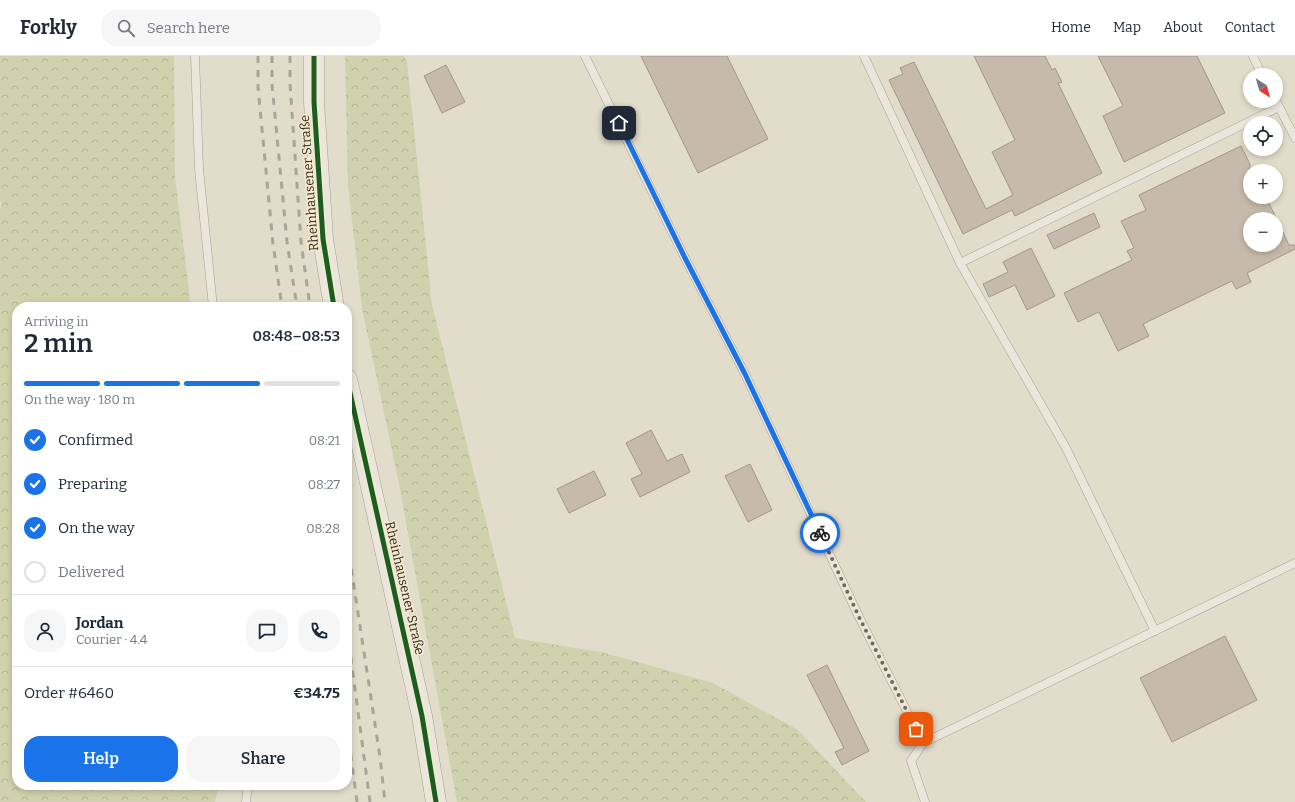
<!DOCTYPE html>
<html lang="en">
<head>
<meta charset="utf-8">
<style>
	body { margin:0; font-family:Bitter,serif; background:#f6f6f7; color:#1f2937; height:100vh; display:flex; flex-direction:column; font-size:15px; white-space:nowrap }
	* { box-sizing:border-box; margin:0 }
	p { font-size:13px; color:#747a83 }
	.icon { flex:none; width:22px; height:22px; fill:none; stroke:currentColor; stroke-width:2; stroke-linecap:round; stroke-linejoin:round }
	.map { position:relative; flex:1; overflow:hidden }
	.panel { position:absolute; left:12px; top:246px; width:340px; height:488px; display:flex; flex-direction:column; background:#fff; border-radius:16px; box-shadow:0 2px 6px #0003 }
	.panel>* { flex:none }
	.needle { width:26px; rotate:143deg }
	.controls { position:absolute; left:1243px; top:12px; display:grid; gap:8px }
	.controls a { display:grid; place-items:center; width:40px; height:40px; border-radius:50%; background:#fff; box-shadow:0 2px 6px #0003; font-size:20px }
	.pin { position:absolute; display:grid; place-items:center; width:34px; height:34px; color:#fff; margin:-17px; border-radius:8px; box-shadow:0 2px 6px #0006 }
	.courier { position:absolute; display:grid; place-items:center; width:40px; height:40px; margin:-20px; border:3px solid #1a73e8; border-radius:50%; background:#fff; color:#222; box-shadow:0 1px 5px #0007 }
	.head em { font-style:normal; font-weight:600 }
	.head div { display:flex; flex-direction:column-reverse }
	.head { display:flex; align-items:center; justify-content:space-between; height:68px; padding:0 12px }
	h1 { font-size:26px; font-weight:600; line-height:30px }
	.bar { display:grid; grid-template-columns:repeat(4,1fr); gap:6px 4px; align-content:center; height:48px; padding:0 12px }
	.bar i { height:5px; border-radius:3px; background:#e0e1e3 }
	.bar .on { background:#1a73e8 }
	.bar p { grid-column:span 4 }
	.line { display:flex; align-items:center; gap:10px; padding:0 12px; border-top:1px solid #e0e1e3 }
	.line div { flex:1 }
	.round { display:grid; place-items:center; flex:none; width:42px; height:42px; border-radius:16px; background:#f6f6f7 }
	ol { padding:0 12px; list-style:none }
	li { display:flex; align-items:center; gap:12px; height:44px }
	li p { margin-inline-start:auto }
	li .icon { padding:4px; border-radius:50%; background:#1a73e8; color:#fff; stroke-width:4 }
	li:last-child { color:#747a83 }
	li i { width:22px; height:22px; border:2px solid #e0e1e3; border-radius:50% }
	.action { display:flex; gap:8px; margin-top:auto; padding:8px 12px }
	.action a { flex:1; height:46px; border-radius:16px; background:#1a73e8; color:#fff; font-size:16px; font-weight:600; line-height:46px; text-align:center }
	.action a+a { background:#f6f6f7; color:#1f2937 }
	header { display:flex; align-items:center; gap:24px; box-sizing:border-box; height:56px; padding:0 20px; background:#fff; border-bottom:1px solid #e0e1e3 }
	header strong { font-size:19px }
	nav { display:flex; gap:22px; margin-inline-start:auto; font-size:14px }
	.search { width:280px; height:36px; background:#f6f6f7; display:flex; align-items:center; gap:10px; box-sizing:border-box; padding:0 14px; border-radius:16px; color:#747a83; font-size:15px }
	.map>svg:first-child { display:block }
	.forest { fill:url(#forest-crowns) }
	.building { fill:#c5baab; stroke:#a2978a; fill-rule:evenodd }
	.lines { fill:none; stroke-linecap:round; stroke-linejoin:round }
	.service-casing { stroke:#a7a094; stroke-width:9 }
	.tertiary-casing { stroke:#a7a094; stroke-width:21 }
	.service { stroke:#eae6dc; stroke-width:8 }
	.tertiary { stroke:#eae6dc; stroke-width:20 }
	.rail { stroke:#a9a59c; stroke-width:3; stroke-dasharray:7 7; stroke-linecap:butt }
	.cycleway-casing { stroke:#f4ead0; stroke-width:8 }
	.cycleway { stroke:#1b5e20; stroke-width:5 }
	.done { stroke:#71685a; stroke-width:4; stroke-dasharray:0 7.2 }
	.route { stroke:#1a73e8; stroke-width:5 }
	.labels { text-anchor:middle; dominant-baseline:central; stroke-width:3; stroke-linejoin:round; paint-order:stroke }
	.street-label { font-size:13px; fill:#34291d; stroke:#f4ead0 }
</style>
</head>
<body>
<header>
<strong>Forkly</strong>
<div class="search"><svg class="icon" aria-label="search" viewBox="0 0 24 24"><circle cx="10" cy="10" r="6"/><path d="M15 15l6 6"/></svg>Search here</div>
<nav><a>Home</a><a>Map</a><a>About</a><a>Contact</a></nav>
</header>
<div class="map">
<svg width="1295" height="746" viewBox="0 0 1295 746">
	<defs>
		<pattern id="forest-crowns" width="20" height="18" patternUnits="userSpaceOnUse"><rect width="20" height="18" fill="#d0d2ad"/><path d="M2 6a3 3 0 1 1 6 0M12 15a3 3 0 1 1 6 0" fill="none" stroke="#b3b494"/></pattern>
	</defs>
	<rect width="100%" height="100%" fill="#e2dcca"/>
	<g class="forest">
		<path d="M0,0H174L175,120L191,251H17V729H219L215,746H0V154L2,146H0Z"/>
		<path d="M345,0H404L407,6L432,249L515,582L605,597L713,627L798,674L866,746H457L399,428L362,252L348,130Z"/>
	</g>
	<g class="building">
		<path d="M641,0H727L768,83L698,117Z"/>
		<path d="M974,0H1045L1052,14L1055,12L1062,26L1058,27L1102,117L1015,160L1012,154L963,178L889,24L903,18L900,12L914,6L986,153L1013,139L992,96L1015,84Z"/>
		<path d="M1098,0H1197L1225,57L1124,106L1103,60L1123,50Z"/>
		<path d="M446,9L465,46L442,57L424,20Z"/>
		<path d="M1241,90L1250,108V141H1266L1289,189H1295V193L1247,217L1251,226L1236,233L1232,225L1143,268L1149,280L1118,295L1099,256L1078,266L1064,237L1132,204L1127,195L1134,192L1121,165L1146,154L1139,139ZM1250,163H1276V189H1250Z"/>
		<path d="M1094,157L1100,171L1054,193L1047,179Z"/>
		<path d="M1031,192L1055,240L1027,254L1015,229L989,241L983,228L1008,216L1003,206Z"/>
		<path d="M651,374L667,405L682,398L690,416L640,441L631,423L642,418L626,387Z"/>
		<path d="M750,408L772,454L748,466L725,420Z"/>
		<path d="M594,415L606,439L569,457L557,433Z"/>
		<path d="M1225,580L1257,644L1172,686L1140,622Z"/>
		<path d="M827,609L869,695L842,709L835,696L844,692L807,619Z"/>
	</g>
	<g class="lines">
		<g class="service-casing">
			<g id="service">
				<path d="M195,0L199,113L213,251"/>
				<path d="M585,0L685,202L745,318L859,561L923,687L911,705L925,746"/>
				<path d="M864,0L960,207L1279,51"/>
				<path d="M1253,0L1262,19"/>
				<path d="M1276,45L1295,82"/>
				<path d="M960,207L1066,392L1155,575"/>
				<path d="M923,687L1295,507"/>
				<path d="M246,746L248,729"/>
			</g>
		</g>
		<g class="tertiary-casing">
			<g id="tertiary">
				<path d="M314,0V46L323,183L334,251"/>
				<path d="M347,323L422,660L436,746"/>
			</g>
		</g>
		<use href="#service" class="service"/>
		<use href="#tertiary" class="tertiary"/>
		<g class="rail">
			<path d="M258,0V31L273,188L282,251"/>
			<path d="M272,0V28L287,186L297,251"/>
			<path d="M290,0V28L301,186L310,251"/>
			<path d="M347,485L380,701L385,746"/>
			<path d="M347,573L370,746"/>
			<path d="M347,670L357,746"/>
		</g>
		<g class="cycleway-casing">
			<g id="cycleway">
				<path d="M314,0V46L323,183L334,251"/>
				<path d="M347,323L422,660L436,746"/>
			</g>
		</g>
		<use href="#cycleway" class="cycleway"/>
	</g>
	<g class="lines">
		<path class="done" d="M820,477L859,561L916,673"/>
		<path class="route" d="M619,67L685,202L745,318L820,477"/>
	</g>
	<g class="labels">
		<g class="street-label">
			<text transform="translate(309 127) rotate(-94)">Rheinhausener Straße</text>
			<text transform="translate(405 532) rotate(77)">Rheinhausener Straße</text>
		</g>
	</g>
</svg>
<div class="controls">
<a><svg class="needle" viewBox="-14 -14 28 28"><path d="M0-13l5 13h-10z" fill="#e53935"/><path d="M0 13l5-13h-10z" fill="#747a83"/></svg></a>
<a><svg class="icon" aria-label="locate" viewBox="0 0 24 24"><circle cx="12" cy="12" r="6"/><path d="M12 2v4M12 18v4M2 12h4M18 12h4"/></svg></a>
<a>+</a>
<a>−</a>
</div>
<div class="pin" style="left:916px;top:673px;background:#ea580c"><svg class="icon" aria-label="bag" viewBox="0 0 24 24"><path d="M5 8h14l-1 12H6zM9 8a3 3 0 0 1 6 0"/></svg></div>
<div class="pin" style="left:619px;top:67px;background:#1f2937"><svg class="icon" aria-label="home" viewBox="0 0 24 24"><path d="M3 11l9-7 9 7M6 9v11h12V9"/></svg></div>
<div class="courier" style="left:820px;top:477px"><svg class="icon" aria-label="bike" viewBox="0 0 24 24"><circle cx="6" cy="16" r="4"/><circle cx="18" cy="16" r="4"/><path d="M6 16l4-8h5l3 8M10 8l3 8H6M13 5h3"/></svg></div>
<section class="panel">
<div class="head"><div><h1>2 min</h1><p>Arriving in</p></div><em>08:48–08:53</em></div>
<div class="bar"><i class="on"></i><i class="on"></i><i class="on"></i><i></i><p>On the way · 180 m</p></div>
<ol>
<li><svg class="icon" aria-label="check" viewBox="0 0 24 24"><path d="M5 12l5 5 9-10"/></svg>Confirmed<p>08:21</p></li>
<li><svg class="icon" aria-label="check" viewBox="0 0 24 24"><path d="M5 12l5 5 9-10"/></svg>Preparing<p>08:27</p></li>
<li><svg class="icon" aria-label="check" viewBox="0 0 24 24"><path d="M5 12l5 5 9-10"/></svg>On the way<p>08:28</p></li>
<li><i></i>Delivered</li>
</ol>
<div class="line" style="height:72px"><a class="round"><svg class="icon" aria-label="person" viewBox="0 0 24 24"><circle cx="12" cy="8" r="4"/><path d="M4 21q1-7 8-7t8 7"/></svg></a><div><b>Jordan</b><p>Courier · 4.4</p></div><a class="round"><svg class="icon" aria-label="chat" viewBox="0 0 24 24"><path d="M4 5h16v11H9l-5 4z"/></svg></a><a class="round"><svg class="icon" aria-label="phone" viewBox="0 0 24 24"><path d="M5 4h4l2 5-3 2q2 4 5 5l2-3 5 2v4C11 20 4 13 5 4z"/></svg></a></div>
<div class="line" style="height:52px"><div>Order #6460</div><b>€34.75</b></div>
<div class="action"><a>Help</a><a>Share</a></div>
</section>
</div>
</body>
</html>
